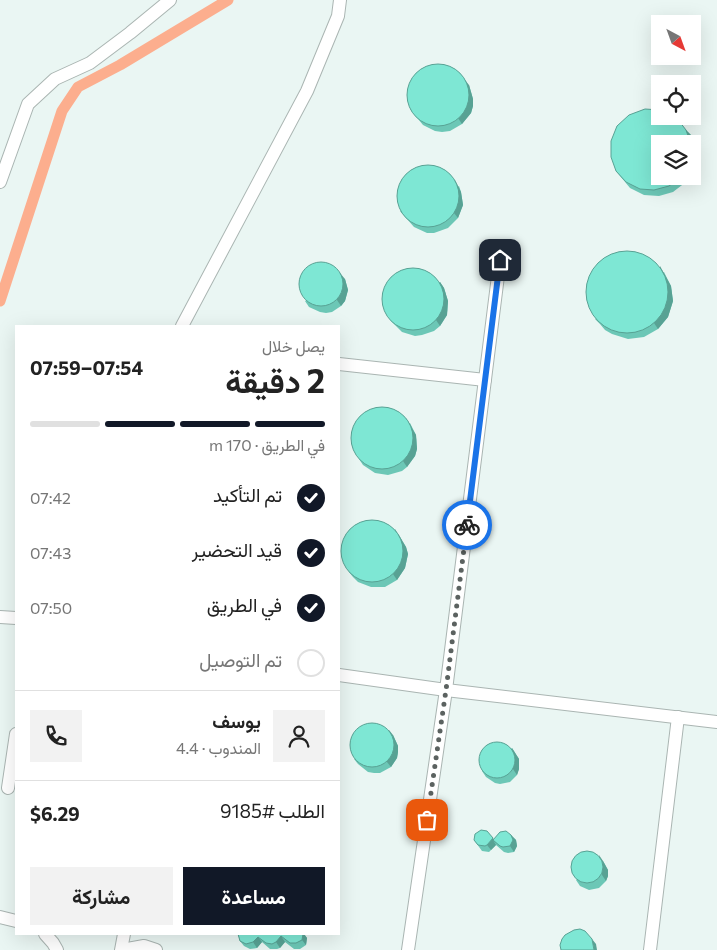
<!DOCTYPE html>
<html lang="ar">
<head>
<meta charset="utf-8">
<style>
	body { margin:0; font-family:Commissioner,Vazirmatn,sans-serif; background:#f2f2f2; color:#222; direction:rtl; height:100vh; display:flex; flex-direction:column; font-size:19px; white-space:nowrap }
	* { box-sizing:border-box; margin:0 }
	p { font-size:16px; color:#767676 }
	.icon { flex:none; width:28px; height:28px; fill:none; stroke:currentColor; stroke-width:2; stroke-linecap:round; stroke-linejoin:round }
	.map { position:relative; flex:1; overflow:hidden; direction:ltr }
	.side { position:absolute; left:15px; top:325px; width:325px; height:610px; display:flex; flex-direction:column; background:#fff; border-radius:0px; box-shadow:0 5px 20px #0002; direction:rtl }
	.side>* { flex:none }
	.needle { width:32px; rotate:139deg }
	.tools { position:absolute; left:651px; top:15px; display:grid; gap:10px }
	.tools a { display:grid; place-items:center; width:50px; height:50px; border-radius:0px; background:#fff; box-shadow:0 5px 20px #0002; font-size:25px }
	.pin { position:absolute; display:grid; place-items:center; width:42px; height:42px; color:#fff; margin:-21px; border-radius:10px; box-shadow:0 2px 8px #0006 }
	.courier { position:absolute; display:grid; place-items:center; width:50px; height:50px; margin:-25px; border:4px solid #1a73e8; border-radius:50%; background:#fff; color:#222; box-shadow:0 1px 6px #0007 }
	.overview em { font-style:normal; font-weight:700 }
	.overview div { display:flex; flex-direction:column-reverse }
	.overview { display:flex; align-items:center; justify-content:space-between; height:85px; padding:0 15px }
	h1 { font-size:32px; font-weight:700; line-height:38px }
	.bar { display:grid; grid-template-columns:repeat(4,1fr); gap:8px 5px; align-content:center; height:60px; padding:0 15px }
	.bar i { height:6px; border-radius:4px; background:#e0e0e0 }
	.bar .on { background:#111827 }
	.bar p { grid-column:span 4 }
	.line { display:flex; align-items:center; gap:12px; padding:0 15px; border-top:1px solid #e0e0e0 }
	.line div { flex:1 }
	.round { display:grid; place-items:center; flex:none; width:52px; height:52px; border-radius:0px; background:#f2f2f2 }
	ol { padding:0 15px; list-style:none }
	li { display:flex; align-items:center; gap:15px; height:55px }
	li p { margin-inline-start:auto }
	li .icon { padding:5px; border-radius:50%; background:#111827; color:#fff; stroke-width:4 }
	li:last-child { color:#767676 }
	li i { width:28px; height:28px; border:2px solid #e0e0e0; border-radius:50% }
	.button { display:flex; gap:10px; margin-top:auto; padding:10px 15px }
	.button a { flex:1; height:58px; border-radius:0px; background:#111827; color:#fff; font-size:20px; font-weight:700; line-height:58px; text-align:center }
	.button a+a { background:#f2f2f2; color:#222 }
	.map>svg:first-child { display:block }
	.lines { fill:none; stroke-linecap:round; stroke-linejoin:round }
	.canal { stroke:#fcae8e; stroke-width:11 }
	.minor-casing { stroke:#aab5b2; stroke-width:14 }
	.minor { stroke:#fff; stroke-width:12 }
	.wall { fill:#6cc7b6 }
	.shaded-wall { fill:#58a294 }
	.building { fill:#7ee7d4; stroke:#58a294 }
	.done { stroke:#5b6260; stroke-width:5; stroke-dasharray:0 9 }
	.route { stroke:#1a73e8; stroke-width:6 }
</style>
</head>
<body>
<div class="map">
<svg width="717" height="950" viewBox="0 0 717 950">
	<rect width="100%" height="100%" fill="#eaf6f3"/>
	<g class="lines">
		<path class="canal" d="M0,301L62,111L78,87L120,65L228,0"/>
		<g class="minor-casing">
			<g id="minor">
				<path d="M0,182L28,104L55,79L90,63L130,33L170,0"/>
				<path d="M182,326L307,91L338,16L340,0"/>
				<path d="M339,364L485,380"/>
				<path d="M0,617L16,618"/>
				<path d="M339,675L446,690L717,722"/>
				<path d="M8,788L16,734"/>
				<path d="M0,917L16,921"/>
				<path d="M45,934L53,943L57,950"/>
				<path d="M121,950L124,934"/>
				<path d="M122,950L144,946L156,950"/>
				<path d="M408,950L446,690L500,260"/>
				<path d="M650,950L678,717"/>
			</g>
		</g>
		<use href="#minor" class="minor"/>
	</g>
	<g class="wall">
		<path d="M469,85L473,99V106L471,113L462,124L450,131L442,132L435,131L423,125L410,109Z"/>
		<path d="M686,130L691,135L696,151L694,168L692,171V144L660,176H690L686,182L673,192L659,196L644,195L630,188L616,171Z"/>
		<path d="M459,186L461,192L463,205L458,218L448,228L434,233H427L414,227L400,211Z"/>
		<path d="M664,272L671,286L673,301L668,317L658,329L644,337L628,339L612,334L605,330L600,324L595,319Z"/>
		<path d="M345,279L348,290L345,301L341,306L332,312L326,313L320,312L309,307L305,301Z"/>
		<path d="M440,282L444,288L448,301L447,315L440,326L434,331L422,335L415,336L402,332L392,322L388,316Z"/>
		<path d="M410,423L416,435L417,449L415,456L407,467L402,471L388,475L375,473L363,465L359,459Z"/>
		<path d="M399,535L406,547L408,554L405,568L397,580L385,587H371L358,582L353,577L349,572Z"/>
		<path d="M393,735L398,746V752L397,758L391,767L380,773H374L368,772L358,764L354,759Z"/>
		<path d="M512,748L519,759V769L517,775L510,782L500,784L495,783L486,777L482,771Z"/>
		<path d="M511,835L516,840L517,846L514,852L508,853L504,852L496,845L489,852L482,851L474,840L494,839Z"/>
		<path d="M603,861L608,870V876L606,881L599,888L589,890L580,886L576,880Z"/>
		<path d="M238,934H304L307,938L306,945L300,949H294L285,942L280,948L277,949H270L262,942L257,948L250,949L244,946L240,941Z"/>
	</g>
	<g class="shaded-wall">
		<path d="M465,80L469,85L473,99V106L471,113L462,124L458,118Z"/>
		<path d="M686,130L691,135L696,151L694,168L692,171V144H691Z"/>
		<path d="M682,176H690L686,182Z"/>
		<path d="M455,180L461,192L463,205L458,218L454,213Z"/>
		<path d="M660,266L671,286L673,301L668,317L658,329L654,323Z"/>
		<path d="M340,273L345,279L348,290L345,301L341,306L337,300Z"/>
		<path d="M440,282L444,288L448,301L447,315L440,326L436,320Z"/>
		<path d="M406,418L416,435L417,449L415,456L407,467L403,461Z"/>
		<path d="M395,529L406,547L408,554L405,568L397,580L393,574Z"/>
		<path d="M389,730L393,735L398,746V752L397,758L391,767L387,762Z"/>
		<path d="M512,748L519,759V769L517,775L513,769Z"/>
		<path d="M511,835L516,840L517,846L514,852L510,846Z"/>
		<path d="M493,838L497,844L493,840L496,845L491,850L487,845Z"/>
		<path d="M599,855L603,861L608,870V876L606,881L602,875Z"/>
		<path d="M303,934H304L307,938L306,945L302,940Z"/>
		<path d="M281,936L285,942L280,948L276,942Z"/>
		<path d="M258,937L262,942L257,948L253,942Z"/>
		<path d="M592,939L596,944L597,950H594Z"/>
	</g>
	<g class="building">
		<circle cx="438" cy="95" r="31"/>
		<path d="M645,109L660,110V116H674L676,117L686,130L691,144H660V176H682L669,186L654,190L640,189L626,182L616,171L611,157V141L617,126L629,115Z"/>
		<circle cx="428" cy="196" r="31"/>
		<circle cx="627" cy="292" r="41"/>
		<circle cx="321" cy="284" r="22"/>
		<circle cx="413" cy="299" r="31"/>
		<circle cx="382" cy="438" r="31"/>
		<circle cx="372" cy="551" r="31"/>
		<circle cx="372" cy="745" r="22"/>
		<circle cx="497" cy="760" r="18"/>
		<path d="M481,830L487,831L493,838L487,845L485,846L478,845L474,840L475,834Z"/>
		<path d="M506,831L511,835L513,840L510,846L503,847L500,846L493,840L500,832Z"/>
		<circle cx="587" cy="867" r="16"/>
		<path d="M580,929L585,931L592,939L594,950H561L560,945L562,939L565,935L574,930Z"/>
		<path d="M238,934H303L302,940L296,943H290L281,936L276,942L272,944L266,943L258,937L253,942L246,944L240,941Z"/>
	</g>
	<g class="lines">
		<path class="done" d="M427,820L446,690L467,525"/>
		<path class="route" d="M467,525L500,260"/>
	</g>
</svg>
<div class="tools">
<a><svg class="needle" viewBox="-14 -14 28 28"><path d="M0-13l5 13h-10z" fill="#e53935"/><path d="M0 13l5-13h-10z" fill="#767676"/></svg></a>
<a><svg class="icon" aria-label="locate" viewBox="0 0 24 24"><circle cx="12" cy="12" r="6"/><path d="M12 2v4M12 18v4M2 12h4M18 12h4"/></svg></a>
<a><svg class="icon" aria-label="layers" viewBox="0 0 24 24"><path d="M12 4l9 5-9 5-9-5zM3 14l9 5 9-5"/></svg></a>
</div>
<div class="pin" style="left:427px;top:820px;background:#ea580c"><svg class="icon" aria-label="bag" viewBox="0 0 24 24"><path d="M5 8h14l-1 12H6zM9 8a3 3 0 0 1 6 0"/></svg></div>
<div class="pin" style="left:500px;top:260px;background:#1f2937"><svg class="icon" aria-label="home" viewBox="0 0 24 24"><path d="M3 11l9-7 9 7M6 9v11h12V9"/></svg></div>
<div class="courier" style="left:467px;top:525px"><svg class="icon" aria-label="bike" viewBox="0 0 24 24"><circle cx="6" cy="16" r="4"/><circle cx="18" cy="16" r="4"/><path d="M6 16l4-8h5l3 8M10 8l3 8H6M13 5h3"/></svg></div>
<section class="side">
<div class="overview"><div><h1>2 دقيقة</h1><p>يصل خلال</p></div><em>07:54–07:59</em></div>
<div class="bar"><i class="on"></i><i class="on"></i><i class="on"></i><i></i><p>في الطريق · 170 m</p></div>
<ol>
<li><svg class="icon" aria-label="check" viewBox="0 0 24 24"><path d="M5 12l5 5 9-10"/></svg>تم التأكيد<p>07:42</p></li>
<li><svg class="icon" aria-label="check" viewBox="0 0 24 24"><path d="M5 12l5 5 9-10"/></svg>قيد التحضير<p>07:43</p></li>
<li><svg class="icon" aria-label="check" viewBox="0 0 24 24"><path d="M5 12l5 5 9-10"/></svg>في الطريق<p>07:50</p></li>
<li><i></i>تم التوصيل</li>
</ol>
<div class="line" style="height:90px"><a class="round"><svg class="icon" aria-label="person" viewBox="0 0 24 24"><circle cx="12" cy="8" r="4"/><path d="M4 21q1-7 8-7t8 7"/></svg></a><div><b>يوسف</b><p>المندوب · 4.4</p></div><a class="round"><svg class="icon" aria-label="phone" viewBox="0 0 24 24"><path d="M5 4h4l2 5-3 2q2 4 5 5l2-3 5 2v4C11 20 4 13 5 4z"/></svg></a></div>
<div class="line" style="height:65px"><div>الطلب #9185</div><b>$6.29</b></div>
<div class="button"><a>مساعدة</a><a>مشاركة</a></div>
</section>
</div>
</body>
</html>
